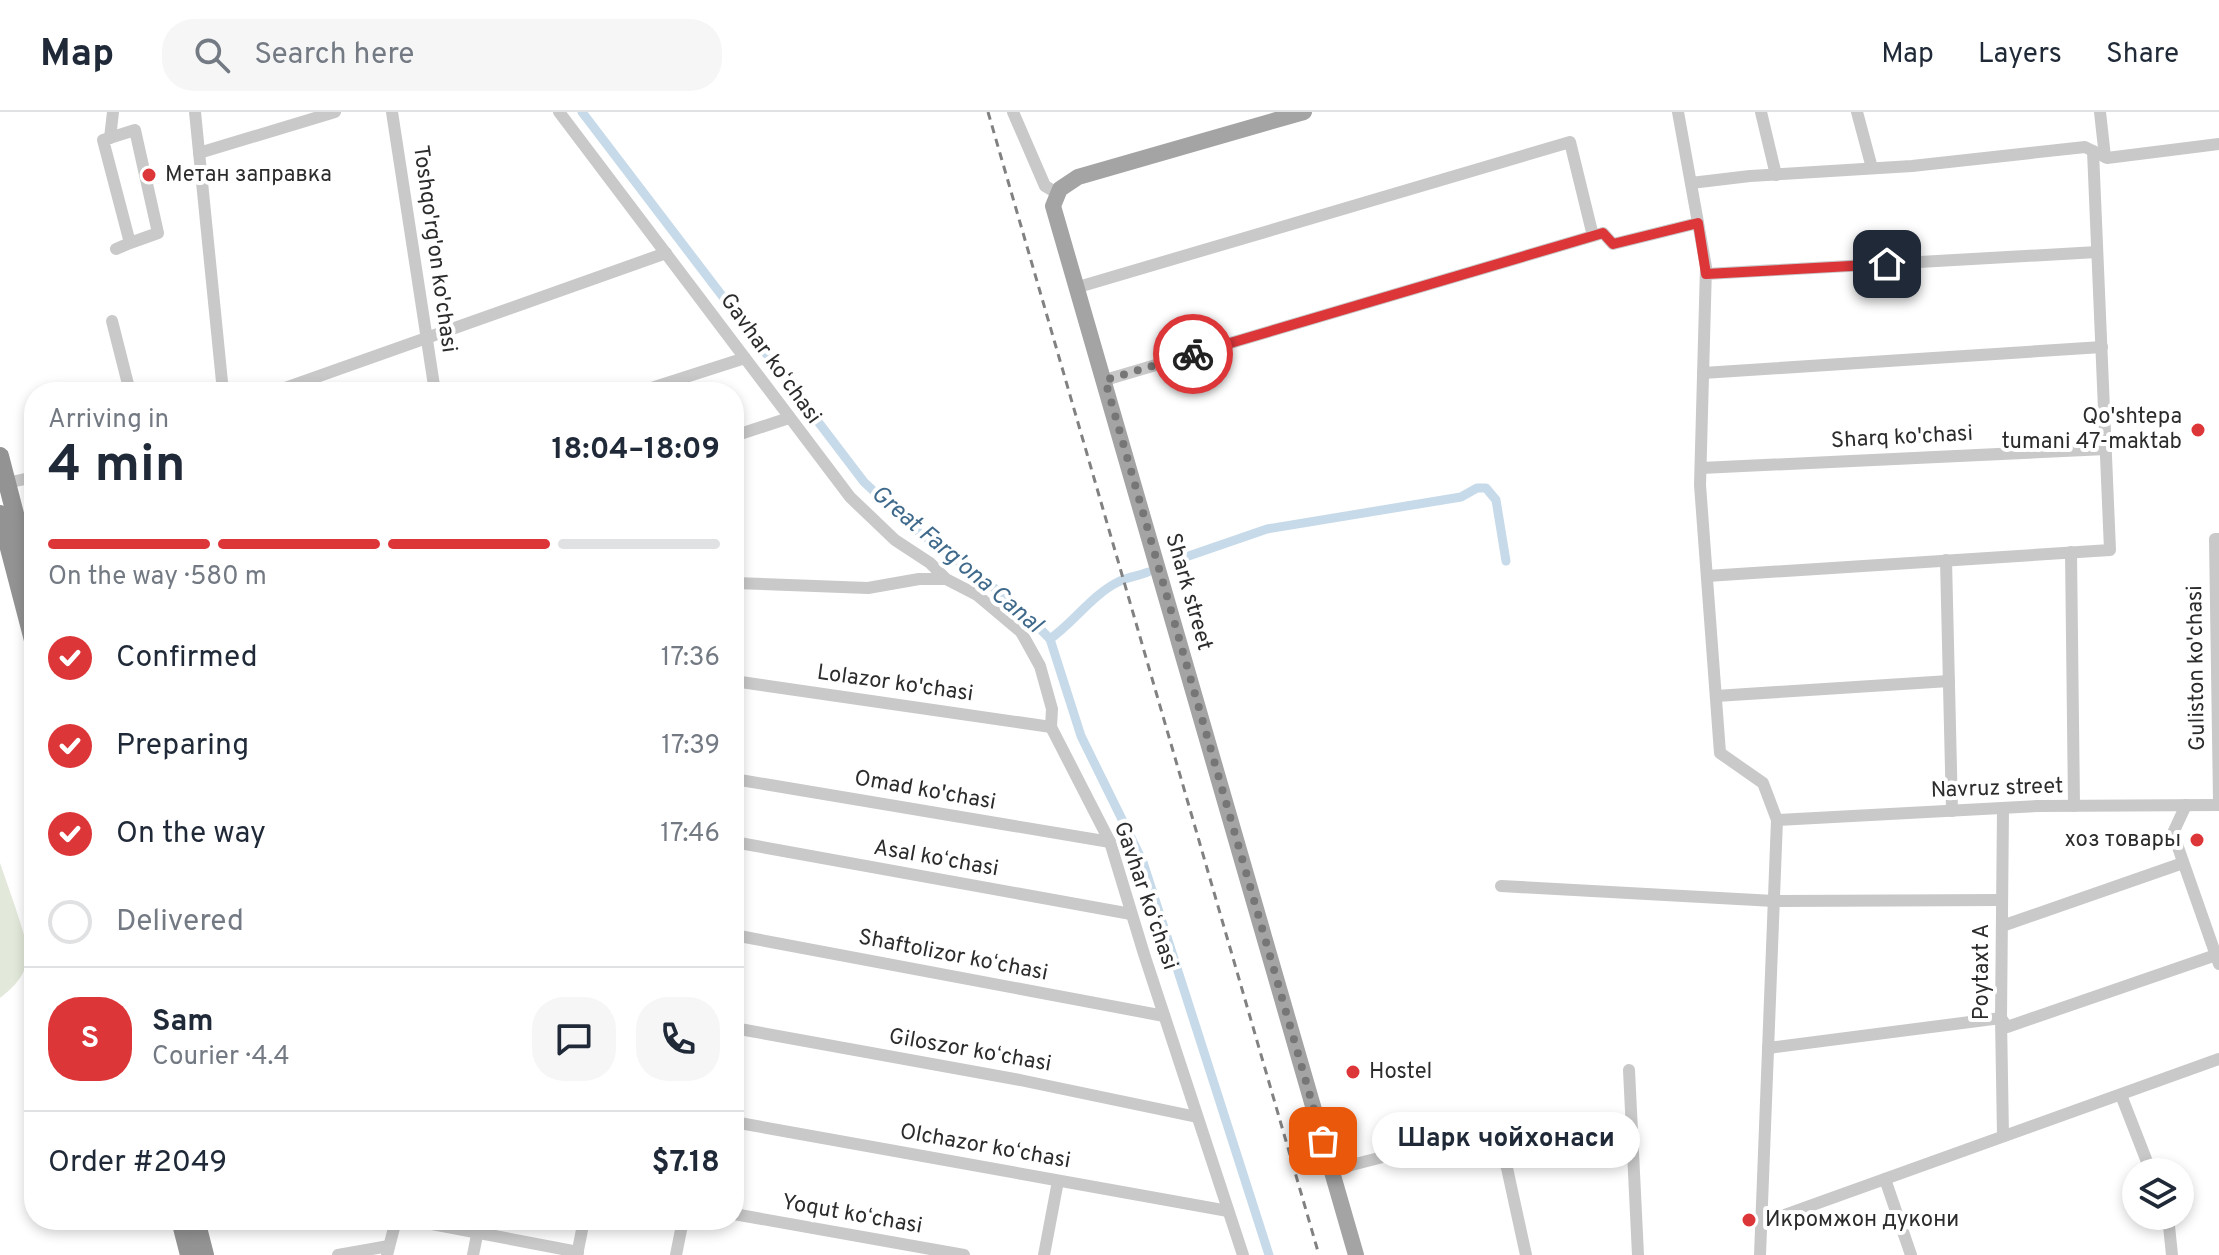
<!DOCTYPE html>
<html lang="en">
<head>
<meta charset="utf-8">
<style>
	body { margin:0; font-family:Overpass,sans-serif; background:#f6f6f7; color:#1f2937; height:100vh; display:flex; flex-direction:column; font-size:30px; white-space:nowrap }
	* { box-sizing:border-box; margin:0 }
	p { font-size:26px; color:#747a83 }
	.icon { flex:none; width:44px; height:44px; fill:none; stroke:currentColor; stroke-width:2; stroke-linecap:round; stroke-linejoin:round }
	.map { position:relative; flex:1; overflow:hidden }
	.details { position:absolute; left:24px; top:270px; width:720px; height:848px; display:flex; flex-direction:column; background:#fff; border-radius:32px; box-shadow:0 4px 12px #0003 }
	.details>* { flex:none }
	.buttons { position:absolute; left:2122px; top:1046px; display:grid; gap:16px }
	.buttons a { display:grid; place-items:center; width:72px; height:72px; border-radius:50%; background:#fff; box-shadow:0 4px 12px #0003; font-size:40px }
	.pin { position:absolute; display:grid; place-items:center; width:68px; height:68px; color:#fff; margin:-34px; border-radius:16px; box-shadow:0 4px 12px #0006 }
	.courier { position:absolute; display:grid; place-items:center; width:80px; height:80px; margin:-40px; border:6px solid #dc3639; border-radius:50%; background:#fff; color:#222; box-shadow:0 2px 10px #0007 }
	.bubble { position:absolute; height:56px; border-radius:28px; background:#fff; box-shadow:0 4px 12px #0003; font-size:26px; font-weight:700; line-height:56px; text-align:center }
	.summary em { font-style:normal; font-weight:700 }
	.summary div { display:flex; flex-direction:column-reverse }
	.summary { display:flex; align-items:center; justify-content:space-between; height:136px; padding:0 24px }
	h1 { font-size:52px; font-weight:700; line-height:60px }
	.bar { display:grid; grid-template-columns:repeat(4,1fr); gap:12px 8px; align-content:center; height:96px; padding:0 24px }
	.bar i { height:10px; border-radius:6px; background:#e0e1e3 }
	.bar .active { background:#dc3639 }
	.bar p { grid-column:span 4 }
	.line { display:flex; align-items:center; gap:20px; padding:0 24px; border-top:2px solid #e0e1e3 }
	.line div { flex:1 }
	.round { display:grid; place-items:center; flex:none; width:84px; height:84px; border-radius:32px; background:#f6f6f7 }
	ol { padding:0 24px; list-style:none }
	li { display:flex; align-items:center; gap:24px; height:88px }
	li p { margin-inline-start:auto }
	li .icon { padding:8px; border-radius:50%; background:#dc3639; color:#fff; stroke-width:4 }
	li:last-child { color:#747a83 }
	li i { width:44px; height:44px; border:4px solid #e0e1e3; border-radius:50% }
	header { display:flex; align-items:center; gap:48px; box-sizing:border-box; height:112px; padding:0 40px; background:#fff; border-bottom:2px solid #e0e1e3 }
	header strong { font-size:38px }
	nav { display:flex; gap:44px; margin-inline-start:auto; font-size:28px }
	.search { width:560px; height:72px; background:#f6f6f7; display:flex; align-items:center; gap:20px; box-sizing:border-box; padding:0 28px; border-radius:32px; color:#747a83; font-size:30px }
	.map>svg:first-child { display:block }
	.green { fill:#e2e9da }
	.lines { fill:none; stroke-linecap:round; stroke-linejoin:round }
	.canal { stroke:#c7dae9; stroke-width:9 }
	.minor { stroke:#c9c9c9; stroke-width:12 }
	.major { stroke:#a4a4a4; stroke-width:16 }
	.highway { stroke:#939393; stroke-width:18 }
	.rail { stroke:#818181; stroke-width:3; stroke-dasharray:8 6; stroke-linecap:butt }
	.done { stroke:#767676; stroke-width:8; stroke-dasharray:0 14.4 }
	.route { stroke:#dc3639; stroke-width:10 }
	.poi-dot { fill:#dc3639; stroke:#fff; stroke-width:3 }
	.labels { text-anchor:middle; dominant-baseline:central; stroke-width:8; stroke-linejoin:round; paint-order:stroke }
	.poi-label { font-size:22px; fill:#2c2c2c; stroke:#fff; text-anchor:start }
	.street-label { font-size:22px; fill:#2c2c2c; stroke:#fff }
	.water-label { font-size:24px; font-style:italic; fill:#3f698a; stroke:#fff }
</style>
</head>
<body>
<header>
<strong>Map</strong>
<div class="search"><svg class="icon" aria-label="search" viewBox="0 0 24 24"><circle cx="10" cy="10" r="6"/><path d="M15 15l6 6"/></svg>Search here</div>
<nav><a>Map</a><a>Layers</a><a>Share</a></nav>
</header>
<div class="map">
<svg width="2219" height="1143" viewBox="0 0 2219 1143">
	<rect width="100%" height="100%" fill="#fff"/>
	<path class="green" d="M0,751C6,769 29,830 28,844C26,863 14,875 0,886Z"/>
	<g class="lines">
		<g class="canal">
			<path d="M582,0L864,370L912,415L1017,493L1050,527L1081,624L1143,750L1269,1143"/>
			<path d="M1177,448L1267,417L1461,385L1477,376H1486L1496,388L1506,449"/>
			<path d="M1050,527C1074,510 1092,483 1118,470C1127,465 1139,464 1148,460"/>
		</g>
		<g class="minor">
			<path d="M195,0L223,280"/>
			<path d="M392,0L435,280"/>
			<path d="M559,0L850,385L895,428L930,451L946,467L977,483L1021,520L1040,554L1052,597L1051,615L1110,730L1144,842L1243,1143"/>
			<path d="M1013,0L1045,74L1057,81"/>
			<path d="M1678,0L1706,155L1700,373L1720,641L1763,671L1777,708L1760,1143"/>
			<path d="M1761,0L1776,63"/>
			<path d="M1857,0L1872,56"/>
			<path d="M2100,0L2105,45"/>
			<path d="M110,26L113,0"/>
			<path d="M199,41L335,0"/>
			<path d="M1691,71L1750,64L1912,54L2085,35L2107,46L2219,32"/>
			<path d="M116,137L130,131L103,28L135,18L158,121L130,131"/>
			<path d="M1706,162L2097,140"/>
			<path d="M1075,176L1570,30L1593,124"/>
			<path d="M112,209L130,280"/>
			<path d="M1703,261L2102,235"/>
			<path d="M1105,268L1603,121L1613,132L1698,111"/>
			<path d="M274,280L666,141"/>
			<path d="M639,280L745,246"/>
			<path d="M734,324L789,306"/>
			<path d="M1701,356L2106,337"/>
			<path d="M7,371L34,365"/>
			<path d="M2219,427H2215L2219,689"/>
			<path d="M2071,440L2074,694"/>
			<path d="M1946,448L1952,699"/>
			<path d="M1707,464L2110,438L2093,39"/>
			<path d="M734,471L868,476L919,467H945"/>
			<path d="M734,569L1051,615"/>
			<path d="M1716,584L1949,569"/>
			<path d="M734,667L1110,730"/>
			<path d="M2186,693L2173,721L2219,852"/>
			<path d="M1777,708L2038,694L2219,693"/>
			<path d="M734,730L1131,802"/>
			<path d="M1501,774L1774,789L2002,788"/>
			<path d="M2002,814L2183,751"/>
			<path d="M734,823L1164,904"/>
			<path d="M734,843L738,824"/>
			<path d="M734,916L1020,968L1197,1005"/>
			<path d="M1768,936L2001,906L2007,915L2216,843"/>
			<path d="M1629,958L1638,1143"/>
			<path d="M2121,983L2151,1060"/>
			<path d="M734,1010L1228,1099"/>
			<path d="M2003,1024L2001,906L2003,696"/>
			<path d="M1332,1058L1492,1017L1507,1056L1526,1143"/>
			<path d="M1885,1067L1911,1143"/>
			<path d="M734,1102L964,1143"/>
			<path d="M2168,1104L2172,1143"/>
			<path d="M411,1108L578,1140"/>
			<path d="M1762,1111L2219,947"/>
			<path d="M338,1143L389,1134"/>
			<path d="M387,1143L396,1108"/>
			<path d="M473,1143L480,1108"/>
			<path d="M577,1143L584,1108"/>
			<path d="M676,1143L683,1108"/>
			<path d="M1044,1143L1058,1069"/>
		</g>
		<path class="major" d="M1304,0L1078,65L1060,77L1053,94L1356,1143"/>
		<g class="highway">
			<path d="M0,344L34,475"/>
			<path d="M0,402L34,532"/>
			<path d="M180,1108L189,1143"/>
			<path d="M196,1108L205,1143"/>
		</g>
		<path class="rail" d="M988,0L1319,1143"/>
	</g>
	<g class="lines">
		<path class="done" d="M1193,242L1105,268L1323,1029"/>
		<path class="route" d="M1193,242L1603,121L1613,132L1698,111L1706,162L1887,152"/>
	</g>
	<g class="poi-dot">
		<circle cx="149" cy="63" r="8"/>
		<circle cx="2198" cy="318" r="8"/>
		<circle cx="2197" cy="728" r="8"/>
		<circle cx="1353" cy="960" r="8"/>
		<circle cx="1749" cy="1108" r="8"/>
	</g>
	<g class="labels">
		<g class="poi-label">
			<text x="165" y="63">Метан заправка</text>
			<text x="2182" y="305" text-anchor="end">Qo'shtepa<tspan x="2182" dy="25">tumani 47-maktab</tspan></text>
			<text x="2181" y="728" text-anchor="end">хоз товары</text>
			<text x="1369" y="960">Hostel</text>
			<text x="1765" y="1108">Икромжон дукони</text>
		</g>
		<g class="street-label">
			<text transform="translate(434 137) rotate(82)">Toshqo'rg'on ko'chasi</text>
			<text transform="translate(770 247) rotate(54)">Gavhar koʻchasi</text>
			<text transform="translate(1902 326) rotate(-3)">Sharq ko'chasi</text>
			<text transform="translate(1188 480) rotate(74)">Shark street</text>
			<text transform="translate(2197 556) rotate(-91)">Guliston ko'chasi</text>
			<text transform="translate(895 572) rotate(8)">Lolazor ko'chasi</text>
			<text transform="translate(1997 677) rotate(-2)">Navruz street</text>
			<text transform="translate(925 679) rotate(10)">Omad ko'chasi</text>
			<text transform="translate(936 747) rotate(10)">Asal koʻchasi</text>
			<text transform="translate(1145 784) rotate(71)">Gavhar koʻchasi</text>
			<text transform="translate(953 844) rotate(11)">Shaftolizor koʻchasi</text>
			<text transform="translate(1982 860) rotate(-90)">Poytaxt A</text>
			<text transform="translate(970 939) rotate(10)">Giloszor koʻchasi</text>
			<text transform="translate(985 1035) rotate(10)">Olchazor koʻchasi</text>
			<text transform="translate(852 1103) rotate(10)">Yoqut koʻchasi</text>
		</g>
		<g class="water-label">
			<text transform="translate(956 448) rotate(40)">Great Farg'ona Canal</text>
		</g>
	</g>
</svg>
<div class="buttons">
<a><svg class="icon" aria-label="layers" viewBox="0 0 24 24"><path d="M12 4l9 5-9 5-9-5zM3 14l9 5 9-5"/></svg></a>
</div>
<div class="pin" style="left:1323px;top:1029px;background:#ea580c"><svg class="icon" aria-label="bag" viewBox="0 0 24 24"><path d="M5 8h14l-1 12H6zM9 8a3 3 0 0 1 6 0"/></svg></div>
<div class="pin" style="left:1887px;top:152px;background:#1f2937"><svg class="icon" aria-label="home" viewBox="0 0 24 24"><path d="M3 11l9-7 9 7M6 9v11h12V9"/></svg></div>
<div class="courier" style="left:1193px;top:242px"><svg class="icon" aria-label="bike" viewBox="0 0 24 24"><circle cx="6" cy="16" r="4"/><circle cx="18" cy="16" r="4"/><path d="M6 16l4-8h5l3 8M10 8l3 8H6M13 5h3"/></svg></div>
<div class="bubble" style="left:1372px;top:1000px;width:268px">Шарк чойхонаси</div>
<section class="details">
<div class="summary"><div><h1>4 min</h1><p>Arriving in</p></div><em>18:04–18:09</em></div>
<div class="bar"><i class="active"></i><i class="active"></i><i class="active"></i><i></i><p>On the way · 580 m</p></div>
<ol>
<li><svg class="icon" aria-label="check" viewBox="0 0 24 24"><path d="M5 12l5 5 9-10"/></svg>Confirmed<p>17:36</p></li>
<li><svg class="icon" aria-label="check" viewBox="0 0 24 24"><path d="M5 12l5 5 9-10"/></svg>Preparing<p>17:39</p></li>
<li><svg class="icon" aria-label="check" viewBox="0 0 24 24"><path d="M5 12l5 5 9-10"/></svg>On the way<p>17:46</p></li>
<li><i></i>Delivered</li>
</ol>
<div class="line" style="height:144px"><b class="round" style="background:#dc3639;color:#fff">S</b><div><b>Sam</b><p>Courier · 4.4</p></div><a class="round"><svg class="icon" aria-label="chat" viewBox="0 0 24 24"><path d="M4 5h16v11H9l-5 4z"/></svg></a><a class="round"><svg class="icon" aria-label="phone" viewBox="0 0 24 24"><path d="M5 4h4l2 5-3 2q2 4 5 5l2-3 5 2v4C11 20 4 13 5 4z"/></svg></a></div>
<div class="line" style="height:104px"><div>Order #2049</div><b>$7.18</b></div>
</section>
</div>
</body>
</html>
